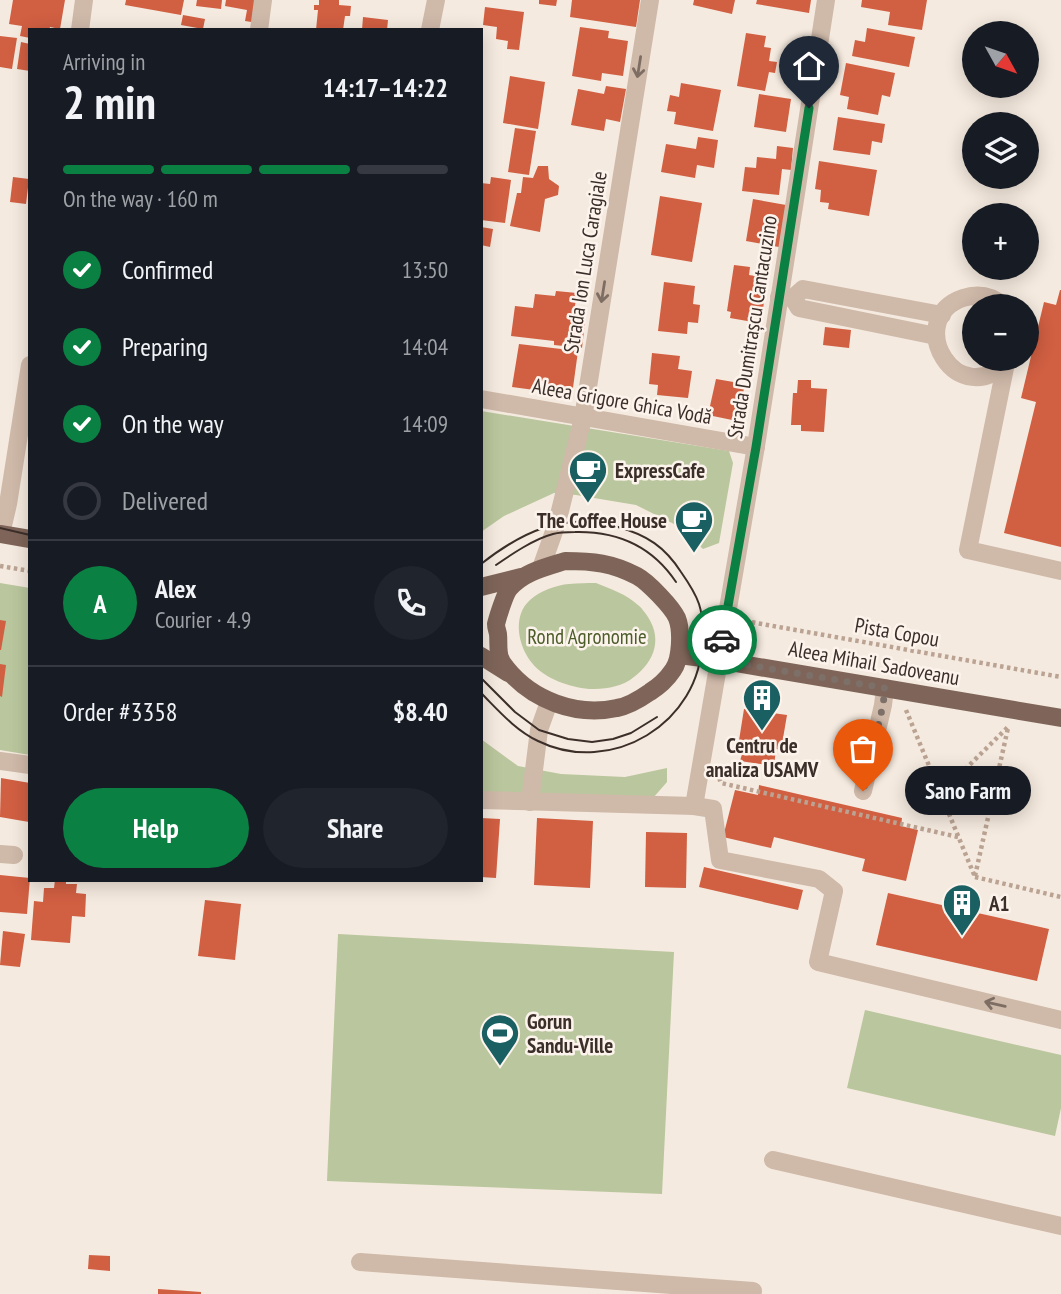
<!DOCTYPE html>
<html lang="en">
<head>
<meta charset="utf-8">
<style>
	body { margin:0; font-family:"PT Sans Narrow",sans-serif; background:#20242c; color:#f1f3f6; height:100vh; display:flex; flex-direction:column; font-size:26px; white-space:nowrap }
	* { box-sizing:border-box; margin:0 }
	p { font-size:23px; color:#9ea1a6 }
	.icon { flex:none; width:38px; height:38px; fill:none; stroke:currentColor; stroke-width:2; stroke-linecap:round; stroke-linejoin:round }
	.map { position:relative; flex:1; overflow:hidden }
	.side { position:absolute; left:28px; top:28px; width:455px; height:854px; display:flex; flex-direction:column; background:#171b24; border-radius:0px; box-shadow:0 4px 18px #0003 }
	.side>* { flex:none }
	.needle { width:46px; rotate:130deg }
	.controls { position:absolute; left:962px; top:21px; display:grid; gap:14px }
	.controls a { display:grid; place-items:center; width:77px; height:77px; border-radius:50%; background:#171b24; box-shadow:0 4px 18px #0003; font-size:35px }
	.pin { position:absolute; display:grid; place-items:center; width:60px; height:60px; color:#fff; margin:-72px -30px; border-radius:50% 50% 50% 0; rotate:-45deg; box-shadow:0 0 7px #0007 }
	.pin .icon { rotate:45deg }
	.courier { position:absolute; display:grid; place-items:center; width:70px; height:70px; margin:-35px; border:5px solid #0b8043; border-radius:50%; background:#fff; color:#222; box-shadow:0 2px 9px #0007 }
	.bubble { position:absolute; height:49px; border-radius:24px; background:#171b24; box-shadow:0 4px 18px #0003; font-size:23px; font-weight:700; line-height:49px; text-align:center }
	.summary em { font-style:normal; font-weight:700 }
	.summary div { display:flex; flex-direction:column-reverse }
	.summary { display:flex; align-items:center; justify-content:space-between; height:119px; padding:0 35px }
	h1 { font-size:46px; font-weight:700; line-height:52px }
	.bar { display:grid; grid-template-columns:repeat(4,1fr); gap:10px 7px; align-content:center; height:84px; padding:0 35px }
	.bar i { height:9px; border-radius:5px; background:#363941 }
	.bar .selected { background:#0b8043 }
	.bar p { grid-column:span 4 }
	.line { display:flex; align-items:center; gap:18px; padding:0 35px; border-top:2px solid #363941 }
	.line div { flex:1 }
	.round { display:grid; place-items:center; flex:none; width:74px; height:74px; border-radius:37px; background:#20242c }
	ol { padding:0 35px; list-style:none }
	li { display:flex; align-items:center; gap:21px; height:77px }
	li p { margin-inline-start:auto }
	li .icon { padding:7px; border-radius:50%; background:#0b8043; color:#fff; stroke-width:4 }
	li:last-child { color:#9ea1a6 }
	li i { width:38px; height:38px; border:4px solid #363941; border-radius:50% }
	.primary-button { display:flex; gap:14px; margin-top:auto; padding:14px 35px }
	.primary-button a { flex:1; height:80px; border-radius:42px; background:#0b8043; color:#fff; font-size:28px; font-weight:700; line-height:80px; text-align:center }
	.primary-button a+a { background:#20242c; color:#f1f3f6 }
	.map>svg:first-child { display:block }
	.green { fill:#bac69d }
	.building { fill:#d15f42 }
	.lines { fill:none; stroke-linecap:round; stroke-linejoin:round }
	.path { stroke:#bba393; stroke-width:4.5; stroke-dasharray:3.5 3.5; stroke-linecap:butt }
	.minor { stroke:#cfb9a9; stroke-width:18 }
	.major { stroke:#7f6559; stroke-width:18 }
	.tram { stroke:#3c2f2a; stroke-width:2 }
	.oneway { stroke:#7e6d63 }
	.done { stroke:#7d7069; stroke-width:7; stroke-dasharray:0 12.6 }
	.route { stroke:#0b8043; stroke-width:9 }
	.labels { text-anchor:middle; dominant-baseline:central; stroke-width:5; stroke-linejoin:round; paint-order:stroke }
	.street-label { font-size:21px; fill:#3c2f2a; stroke:#fcf4ec }
	.poi-label { font-size:21px; font-weight:bold; fill:#3c2f2a; stroke:#fcf4ec; text-anchor:start }
	.park-label { font-size:21px; fill:#4c5d2b; stroke:#fcf4ec }
</style>
</head>
<body>
<div class="map">
<svg width="1061" height="1294" viewBox="0 0 1061 1294">
	<rect width="100%" height="100%" fill="#f5eadf"/>
	<g class="green">
		<path d="M481,411L729,451L733,463L719,543L703,549L676,525L636,505L576,495L554,493L504,516L481,532Z"/>
		<path d="M0,583L30,588V755L0,750Z"/>
		<path d="M596,583C611,589 626,594 638,605C642,608 645,613 648,617C664,642 652,665 630,680C617,688 604,689 589,689C569,687 545,679 532,663C518,646 512,616 530,600C540,591 556,585 569,584C578,583 587,583 596,583Z"/>
		<path d="M481,739L518,766L561,774L625,777L667,768V782L653,798L481,792Z"/>
		<path d="M338,934L674,952L662,1194L327,1181Z"/>
		<path d="M865,1010L1061,1055V1108L1055,1136L847,1088Z"/>
	</g>
	<g class="building">
		<path d="M13,0H65L60,29L50,27L49,30H30V38L20,36L22,26L9,24Z"/>
		<path d="M126,0H184L181,15L125,5Z"/>
		<path d="M197,0H222L221,9L196,6Z"/>
		<path d="M226,0H261L257,23L245,21L247,10L225,6Z"/>
		<path d="M319,0H339V5L351,6L350,16H345L343,30H316L318,10H314V5H319Z"/>
		<path d="M539,0H557L556,6L539,4Z"/>
		<path d="M572,0H640L636,27L570,17Z"/>
		<path d="M694,0H735L732,14L693,5Z"/>
		<path d="M757,0H811L809,13L756,4Z"/>
		<path d="M862,0H927L922,30L888,25L890,12L861,7Z"/>
		<path d="M485,7L524,12L519,50L507,49L508,41L496,39L497,27L483,25Z"/>
		<path d="M183,15L205,19L203,29L181,25Z"/>
		<path d="M363,17L388,20L387,30H362Z"/>
		<path d="M580,27L609,31L608,38L628,41L623,76L602,73L601,81L572,76Z"/>
		<path d="M867,28L915,37L909,67L852,56L855,40L865,42Z"/>
		<path d="M746,33L766,36L764,47L771,48L769,61L777,62L775,73L769,72L765,91L737,86Z"/>
		<path d="M0,36L17,38L12,69L0,67Z"/>
		<path d="M21,42L30,44V71L17,69Z"/>
		<path d="M846,63L895,73L890,97L882,95L878,115L847,109L849,97L840,95Z"/>
		<path d="M510,76L545,82L538,129L503,123Z"/>
		<path d="M681,83L721,90L713,131L674,124L676,112L667,111L670,95L679,97Z"/>
		<path d="M606,86L626,89L620,122L606,119L604,131L571,125L578,89L604,94Z"/>
		<path d="M759,94L791,99L786,132L754,127Z"/>
		<path d="M838,117L885,124L882,143L872,141L870,155L833,150Z"/>
		<path d="M515,128L536,131L529,175L508,172Z"/>
		<path d="M698,137L718,140L714,168L697,165L695,178L661,172L666,144L696,149Z"/>
		<path d="M777,146L793,148L791,170L782,169L779,195L742,191L745,167L756,168L757,157L776,159Z"/>
		<path d="M819,161L877,170L869,216L828,209L829,203L820,202L821,190L815,189Z"/>
		<path d="M538,166H548L549,179L559,186L558,195L545,199L540,232L510,226L517,193H521L523,177L533,178Z"/>
		<path d="M13,177L29,179L26,204L10,202Z"/>
		<path d="M491,177L511,180L505,223L481,220V183L490,184Z"/>
		<path d="M660,196L702,203L692,262L651,255Z"/>
		<path d="M753,199L786,205L779,247L746,241Z"/>
		<path d="M481,227L493,229L490,247L481,245Z"/>
		<path d="M734,265L750,267L749,275L762,277L761,287L766,288L762,316L754,314L753,322L730,318L731,312L727,311Z"/>
		<path d="M664,282L695,286L693,304L700,305L698,323L688,322L687,334L658,331Z"/>
		<path d="M1060,290H1061V547L1004,533L1036,402L1021,398L1044,302L1056,305Z"/>
		<path d="M556,291L577,293L574,312L586,313L582,348L554,345V341L511,336L515,306L533,308L535,294L555,296Z"/>
		<path d="M825,327L851,330L849,348L823,345Z"/>
		<path d="M519,344L578,351L572,395L512,387Z"/>
		<path d="M652,353L680,356L678,369L692,371L688,398L657,395L658,385L649,384Z"/>
		<path d="M716,379L745,384L737,421L708,415Z"/>
		<path d="M798,380H811V388L827,389L824,432L801,431V425H791L793,393H797Z"/>
		<path d="M0,620L6,621L1,650H0Z"/>
		<path d="M0,664L6,665L2,697L0,696Z"/>
		<path d="M744,709L787,715L781,750L776,749L774,766L740,761L742,754L737,753Z"/>
		<path d="M1,778L30,783L29,822L0,817Z"/>
		<path d="M759,785L902,818L901,826L918,830L906,881L862,871L865,859L774,837L771,848L723,837L735,790L758,795Z"/>
		<path d="M481,818L500,819L496,878L481,877Z"/>
		<path d="M537,818L593,821L590,888L534,885Z"/>
		<path d="M646,832L687,833L686,888L645,887Z"/>
		<path d="M704,867L803,890L798,910L699,887Z"/>
		<path d="M0,875L30,878L27,914L0,912Z"/>
		<path d="M55,880H66V884H77L76,893L86,894L85,917L72,916L70,943L31,940L34,901L43,902L44,888H54Z"/>
		<path d="M888,893L1049,929L1037,981L876,945Z"/>
		<path d="M205,900L241,904L235,960L198,956Z"/>
		<path d="M3,931L25,934L20,967L0,965Z"/>
		<path d="M89,1255L110,1256V1271L88,1269Z"/>
		<path d="M158,1289L201,1292V1294H158Z"/>
	</g>
	<g class="lines">
		<g class="path">
			<path d="M0,566L30,571"/>
			<path d="M745,621L1061,677"/>
			<path d="M906,710L975,877"/>
			<path d="M719,778L721,783L958,837"/>
			<path d="M940,794L1008,727"/>
			<path d="M975,876L1008,728"/>
			<path d="M975,877L1061,897"/>
		</g>
		<g class="minor">
			<path d="M80,30L84,0"/>
			<path d="M259,30L263,0"/>
			<path d="M430,30L436,0"/>
			<path d="M779,297L793,298L799,308L936,336"/>
			<path d="M793,298L803,289L942,315"/>
			<path d="M1004,306C992,296 978,293 963,298C902,319 957,417 1011,359"/>
			<path d="M1006,363L968,550L1061,571"/>
			<path d="M481,399L756,447"/>
			<path d="M1,534L8,504L30,365"/>
			<path d="M541,568L557,523L583,418L650,0"/>
			<path d="M0,761L30,765"/>
			<path d="M863,791L883,705L885,688"/>
			<path d="M481,800L694,806L713,809L720,860L819,879L834,891L818,962L1061,1020"/>
			<path d="M530,802L539,730L549,702"/>
			<path d="M694,806C714,686 736,566 756,446C780,297 803,149 826,0"/>
			<path d="M0,854L14,855"/>
			<path d="M773,1160L1061,1226"/>
			<path d="M360,1262L753,1291"/>
		</g>
		<g class="major">
			<path d="M0,534L30,539"/>
			<path d="M565,561C593,561 612,563 637,576C648,582 672,607 677,618C682,631 681,659 673,670C667,679 658,687 650,692C640,699 629,706 617,708C576,717 532,700 507,669C505,666 502,663 501,660C497,653 499,642 498,634C497,629 496,628 496,624C498,616 505,594 509,589C523,572 546,567 565,561Z"/>
			<path d="M481,587L521,577"/>
			<path d="M679,655L718,660L1061,718"/>
			<path d="M481,656L508,673"/>
		</g>
		<g class="tram">
			<path d="M0,528L30,535"/>
			<path d="M481,564C523,531 564,512 618,527C647,535 665,547 681,572C688,582 695,592 699,604C703,616 703,629 702,641C701,723 611,777 538,741C515,730 498,710 481,693"/>
			<path d="M496,565C512,554 534,539 553,534C560,532 568,532 575,532C618,531 652,546 676,582"/>
			<path d="M481,678L515,712L539,730L568,739L592,742L613,739L631,733L657,717"/>
		</g>
	</g>
	<defs><path id="oneway-shaft" d="M-6 0H5M1.5-3L5.5 0L1.5 3" fill="none" stroke-width="1.6" stroke-linecap="round" stroke-linejoin="round" transform="scale(1.75)"/></defs>
	<g class="oneway">
		<use href="#oneway-shaft" transform="translate(639 67) rotate(99)"/>
		<use href="#oneway-shaft" transform="translate(603 292) rotate(99)"/>
		<use href="#oneway-shaft" transform="translate(995 1004) rotate(-167)"/>
	</g>
	<g class="lines">
		<path class="done" d="M722,640L718,660L885,688L883,705L863,791"/>
		<path class="route" d="M722,640L756,447L809,108"/>
	</g>
	<defs>
		<g id="cafe-pin" transform="scale(2.0125)"><path d="M0 17L-7.5 6A9.5 9.5 0 1 1 7.5 6Z" fill="#1a5f62" stroke="#fcf4ec"/><path d="M-5.5-4.5H6V0H3Q3 3.5 0 3.5H-2.5Q-5.5 3.5-5.5 0ZM3-3.2v2h1.7v-2ZM-6 4.5H4V6H-6Z" fill="#fff"/></g>
		<g id="building-pin" transform="scale(2.0125)"><path d="M0 17L-7.5 6A9.5 9.5 0 1 1 7.5 6Z" fill="#1a5f62" stroke="#fcf4ec"/><path d="M-4-6H4V6H1V3H-1V6H-4ZM-2.5-4.3h1.7v1.8h-1.7ZM.8-4.3h1.7v1.8H.8ZM-2.5-1h1.7V.8h-1.7ZM.8-1h1.7V.8H.8Z" fill="#fff"/></g>
		<g id="stadium-pin" transform="scale(2.0125)"><path d="M0 17L-7.5 6A9.5 9.5 0 1 1 7.5 6Z" fill="#1a5f62" stroke="#fcf4ec"/><path d="M0-5a6.5 5 0 1 0 0 10a6.5 5 0 1 0 0-10ZM-3.5-1.8h7v3.6h-7Z" fill="#fff"/></g>
	</defs>
	<g fill-rule="evenodd">
		<use href="#cafe-pin" x="588" y="470"/>
		<use href="#cafe-pin" x="694" y="520"/>
		<use href="#building-pin" x="762" y="698"/>
		<use href="#building-pin" x="962" y="903"/>
		<use href="#stadium-pin" x="500" y="1033"/>
	</g>
	<g class="labels">
		<g class="street-label">
			<text transform="translate(585 262) rotate(-81)">Strada Ion Luca Caragiale</text>
			<text transform="translate(752 327) rotate(-81)">Strada Dumitrașcu Cantacuzino</text>
			<text transform="translate(622 401) rotate(10)">Aleea Grigore Ghica Vodă</text>
			<text transform="translate(897 632) rotate(10)">Pista Copou</text>
			<text transform="translate(874 663) rotate(10)">Aleea Mihail Sadoveanu</text>
		</g>
		<g class="poi-label">
			<text x="615" y="470">ExpressCafe</text>
			<text x="667" y="520" text-anchor="end">The Coffee House</text>
			<text x="762" y="745" text-anchor="middle">Centru de<tspan x="762" dy="24">analiza USAMV</tspan></text>
			<text x="989" y="903">A1</text>
			<text x="527" y="1021">Gorun<tspan x="527" dy="24">Sandu-Ville</tspan></text>
		</g>
		<g class="park-label">
			<text x="587" y="636">Rond Agronomie</text>
		</g>
	</g>
</svg>
<div class="controls">
<a><svg class="needle" viewBox="-14 -14 28 28"><path d="M0-13l5 13h-10z" fill="#e53935"/><path d="M0 13l5-13h-10z" fill="#9ea1a6"/></svg></a>
<a><svg class="icon" aria-label="layers" viewBox="0 0 24 24"><path d="M12 4l9 5-9 5-9-5zM3 14l9 5 9-5"/></svg></a>
<a>+</a>
<a>−</a>
</div>
<div class="pin" style="left:863px;top:791px;background:#ea580c"><svg class="icon" aria-label="bag" viewBox="0 0 24 24"><path d="M5 8h14l-1 12H6zM9 8a3 3 0 0 1 6 0"/></svg></div>
<div class="pin" style="left:809px;top:108px;background:#1f2937"><svg class="icon" aria-label="home" viewBox="0 0 24 24"><path d="M3 11l9-7 9 7M6 9v11h12V9"/></svg></div>
<div class="courier" style="left:722px;top:640px"><svg class="icon" aria-label="car" viewBox="0 0 24 24"><path d="M5 17H2v-5l4-1 3-4h7l3 4 3 1v5h-3M9 17h6M6 11h13"/><circle cx="7" cy="17" r="2"/><circle cx="17" cy="17" r="2"/></svg></div>
<div class="bubble" style="left:905px;top:766px;width:126px">Sano Farm</div>
<section class="side">
<div class="summary"><div><h1>2 min</h1><p>Arriving in</p></div><em>14:17–14:22</em></div>
<div class="bar"><i class="selected"></i><i class="selected"></i><i class="selected"></i><i></i><p>On the way · 160 m</p></div>
<ol>
<li><svg class="icon" aria-label="check" viewBox="0 0 24 24"><path d="M5 12l5 5 9-10"/></svg>Confirmed<p>13:50</p></li>
<li><svg class="icon" aria-label="check" viewBox="0 0 24 24"><path d="M5 12l5 5 9-10"/></svg>Preparing<p>14:04</p></li>
<li><svg class="icon" aria-label="check" viewBox="0 0 24 24"><path d="M5 12l5 5 9-10"/></svg>On the way<p>14:09</p></li>
<li><i></i>Delivered</li>
</ol>
<div class="line" style="height:126px"><b class="round" style="background:#0b8043;color:#fff">A</b><div><b>Alex</b><p>Courier · 4.9</p></div><a class="round"><svg class="icon" aria-label="phone" viewBox="0 0 24 24"><path d="M5 4h4l2 5-3 2q2 4 5 5l2-3 5 2v4C11 20 4 13 5 4z"/></svg></a></div>
<div class="line" style="height:91px"><div>Order #3358</div><b>$8.40</b></div>
<div class="primary-button"><a>Help</a><a>Share</a></div>
</section>
</div>
</body>
</html>
